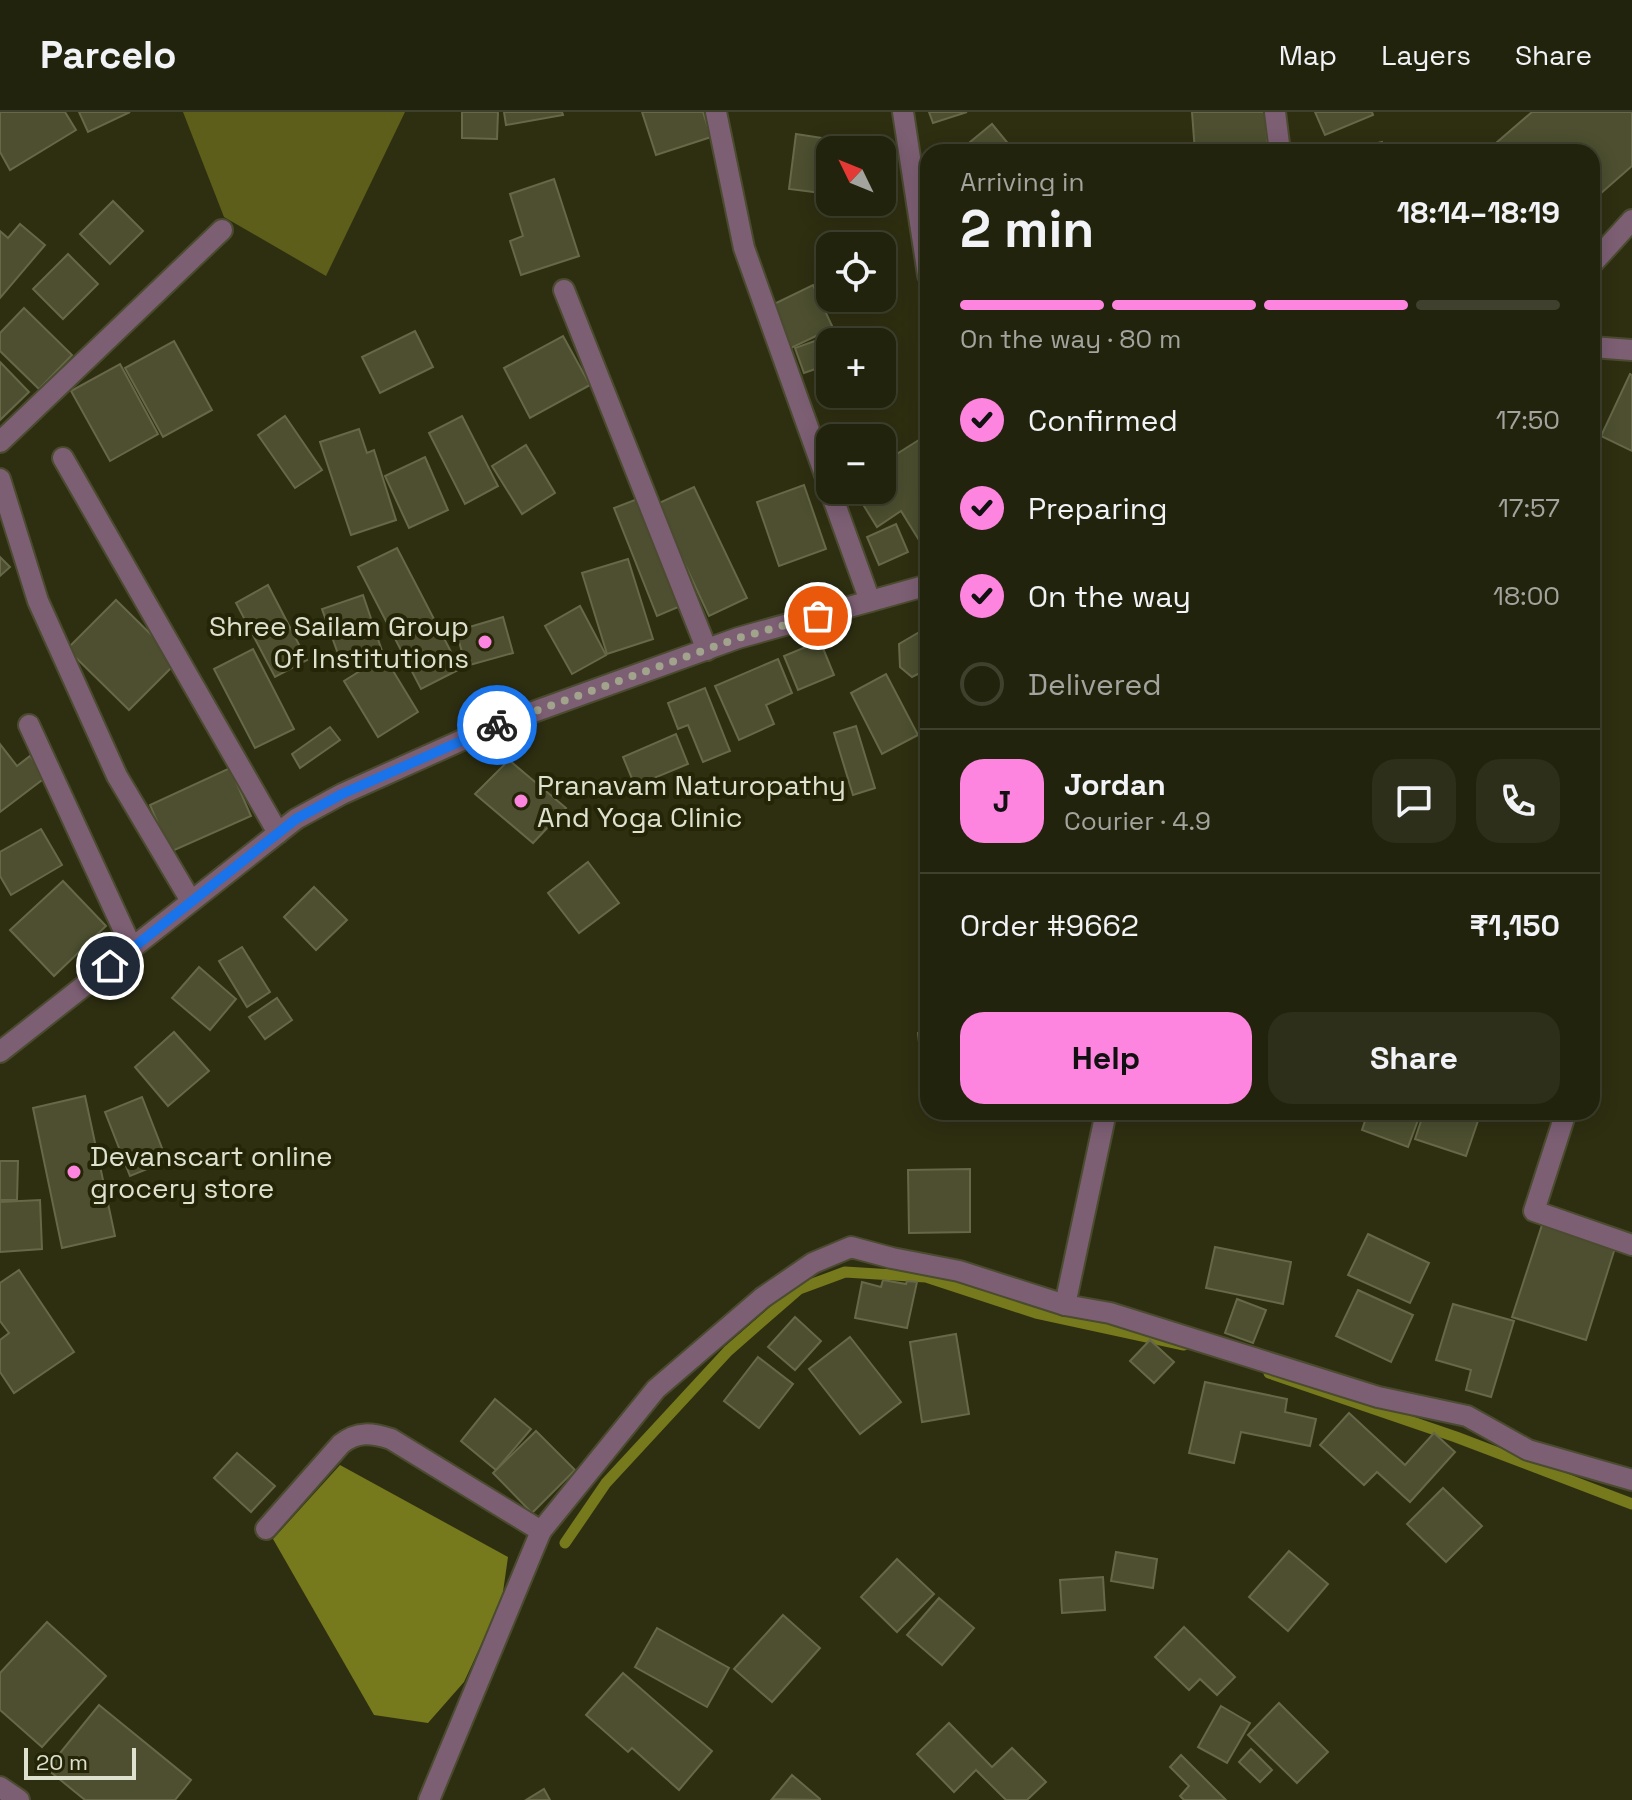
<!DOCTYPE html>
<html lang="en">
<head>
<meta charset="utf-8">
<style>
	body { margin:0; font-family:"Space Grotesk",sans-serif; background:#2e2f1b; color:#f1f3f6; height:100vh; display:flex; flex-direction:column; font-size:30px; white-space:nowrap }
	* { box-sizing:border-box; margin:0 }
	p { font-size:26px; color:#a2a49d }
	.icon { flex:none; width:44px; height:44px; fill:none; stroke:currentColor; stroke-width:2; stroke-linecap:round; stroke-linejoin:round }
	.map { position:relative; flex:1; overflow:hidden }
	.drawer { position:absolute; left:920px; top:32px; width:680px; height:976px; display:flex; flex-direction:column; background:#22230d; border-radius:24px; box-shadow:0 4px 20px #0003,0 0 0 2px #3f402e }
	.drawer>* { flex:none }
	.needle { width:52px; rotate:313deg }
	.controls { position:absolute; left:816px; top:24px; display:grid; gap:16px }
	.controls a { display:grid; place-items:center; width:80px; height:80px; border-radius:16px; background:#22230d; box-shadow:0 4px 20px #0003,0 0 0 2px #3f402e; font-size:40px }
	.scale { position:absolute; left:24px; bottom:20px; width:112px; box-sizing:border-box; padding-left:8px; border:4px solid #dfe1cf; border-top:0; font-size:22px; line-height:28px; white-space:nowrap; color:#dfe1cf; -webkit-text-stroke:6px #242506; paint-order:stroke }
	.pin { position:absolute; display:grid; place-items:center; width:68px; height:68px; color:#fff; margin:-34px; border:4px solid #fff; border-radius:50%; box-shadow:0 2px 8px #0007 }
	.courier { position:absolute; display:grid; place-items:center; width:80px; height:80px; margin:-40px; border:6px solid #1a73e8; border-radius:50%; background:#fff; color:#222; box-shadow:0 2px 10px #0007 }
	.summary em { font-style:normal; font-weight:700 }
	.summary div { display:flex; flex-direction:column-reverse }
	.summary { display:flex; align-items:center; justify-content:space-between; height:136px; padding:0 40px }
	h1 { font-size:52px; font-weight:700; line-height:60px }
	.bar { display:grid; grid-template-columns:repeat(4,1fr); gap:12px 8px; align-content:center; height:96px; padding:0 40px }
	.bar i { height:10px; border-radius:6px; background:#3f402e }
	.bar .current { background:#fe85df }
	.bar p { grid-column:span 4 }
	.line { display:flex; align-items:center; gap:20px; padding:0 40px; border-top:2px solid #3f402e }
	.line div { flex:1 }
	.round { display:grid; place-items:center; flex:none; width:84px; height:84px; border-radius:24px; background:#2e2f1b }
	ol { padding:0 40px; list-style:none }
	li { display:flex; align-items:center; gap:24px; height:88px }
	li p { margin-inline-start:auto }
	li .icon { padding:8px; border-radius:50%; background:#fe85df; color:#111; stroke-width:4 }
	li:last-child { color:#a2a49d }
	li i { width:44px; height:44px; border:4px solid #3f402e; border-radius:50% }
	.button { display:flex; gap:16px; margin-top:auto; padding:16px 40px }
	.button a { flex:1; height:92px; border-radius:24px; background:#fe85df; color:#111; font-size:32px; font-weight:700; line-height:92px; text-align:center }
	.button a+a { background:#2e2f1b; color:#f1f3f6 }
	header { display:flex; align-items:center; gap:48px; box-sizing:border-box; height:112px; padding:0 40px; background:#22230d; border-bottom:2px solid #3f402e }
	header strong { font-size:38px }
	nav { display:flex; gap:44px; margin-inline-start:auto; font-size:28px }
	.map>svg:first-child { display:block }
	.forest { fill:#5c5e1a }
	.water { fill:#77791d }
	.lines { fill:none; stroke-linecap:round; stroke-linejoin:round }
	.stream { stroke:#77791d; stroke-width:11 }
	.building { fill:#4d4f30; stroke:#666848; stroke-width:2 }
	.minor-casing { stroke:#4a4b2f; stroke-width:24 }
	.tertiary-casing { stroke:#4a4b2f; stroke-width:24 }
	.minor { stroke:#7d5f74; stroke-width:20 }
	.tertiary { stroke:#7d5f74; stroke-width:20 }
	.done { stroke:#a1a38c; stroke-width:8; stroke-dasharray:0 14.4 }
	.route { stroke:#1a73e8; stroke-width:10 }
	.poi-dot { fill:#fe85df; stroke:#242506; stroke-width:3 }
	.labels { text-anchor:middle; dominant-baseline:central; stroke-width:8; stroke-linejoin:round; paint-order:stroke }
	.poi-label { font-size:28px; fill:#dfe1cf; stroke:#242506; text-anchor:start }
</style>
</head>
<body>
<header>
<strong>Parcelo</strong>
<nav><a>Map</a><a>Layers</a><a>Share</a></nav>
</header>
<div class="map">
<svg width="1632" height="1688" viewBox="0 0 1632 1688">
	<rect width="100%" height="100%" fill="#2e2f11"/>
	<path class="forest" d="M183,0H405L326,164L224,105Z"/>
	<path class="water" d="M340,1353L508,1445L502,1487L464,1570L428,1611L374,1603L273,1427Z"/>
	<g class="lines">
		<g class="stream">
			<path d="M1269,1261L1456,1325L1632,1392"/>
			<path d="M565,1431L606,1371L728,1239L799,1177L845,1160L926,1165L1036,1201L1184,1233"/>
		</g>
	</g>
	<g class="building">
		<path d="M0,0H65L76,18L10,58L0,40Z"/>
		<path d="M79,0H130L88,20Z"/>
		<path d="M462,0H498L497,27L462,26Z"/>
		<path d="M504,0H562L563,3L506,13Z"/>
		<path d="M642,0H703L711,25L656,43Z"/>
		<path d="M929,0H967L933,11Z"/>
		<path d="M1192,0H1265L1268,40H1195Z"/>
		<path d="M1315,0H1372L1373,3L1325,23Z"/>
		<path d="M1532,0H1632V54L1592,89V40H1492L1489,37Z"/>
		<path d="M992,12L1015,40H958Z"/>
		<path d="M796,22L842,29L841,38H830V82L789,77Z"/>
		<path d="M1382,30L1384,40H1339Z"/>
		<path d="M554,67L579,144L521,163L510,129L523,124L510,82Z"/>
		<path d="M113,89L143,119L110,152L80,122Z"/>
		<path d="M20,112L45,133L0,186V119L8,126Z"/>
		<path d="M68,142L98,172L63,207L33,177Z"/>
		<path d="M813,173L833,216L791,236L770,194Z"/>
		<path d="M24,196L72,243L39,277L0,239V221Z"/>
		<path d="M415,219L433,255L380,281L362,245Z"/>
		<path d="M834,222L837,230H830V252L804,261L795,236Z"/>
		<path d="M563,224L590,273L530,306L504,256Z"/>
		<path d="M174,229L212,298L163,325L125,256Z"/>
		<path d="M0,250L29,280L0,308Z"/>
		<path d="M120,252L158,322L110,349L71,279Z"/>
		<path d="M1630,262L1632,263V339L1601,324Z"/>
		<path d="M285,304L322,358L295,376L258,323Z"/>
		<path d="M462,304L498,374L465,392L429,321Z"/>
		<path d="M359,317L367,341L374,338L396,408L351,423L320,330Z"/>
		<path d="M922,326L928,335L927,441L901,399L877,415L854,378H882V339L887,348Z"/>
		<path d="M526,333L555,381L522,402L492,354Z"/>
		<path d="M425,345L448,398L409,416L385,364Z"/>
		<path d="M804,373L826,437L779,454L757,390Z"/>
		<path d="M694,375L747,486L709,504L657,392Z"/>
		<path d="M640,386L683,493L657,504L614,396Z"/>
		<path d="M896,412L908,440L879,453L867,425Z"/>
		<path d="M397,436L460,557L421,577L358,455Z"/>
		<path d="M0,445L10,455L0,464Z"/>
		<path d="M628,447L653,527L607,542L582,461Z"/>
		<path d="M268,473L307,548L275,565L236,491Z"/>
		<path d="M363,483L382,539L342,553L322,497Z"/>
		<path d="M116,488L178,549L129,598L67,537Z"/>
		<path d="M580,494L606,543L572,562L545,514Z"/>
		<path d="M503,505L513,541L466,554L456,519Z"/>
		<path d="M928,515V557L912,565L900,555L899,532Z"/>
		<path d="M820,529L834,563L798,578L784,544Z"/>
		<path d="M253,537L294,617L255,636L214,557Z"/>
		<path d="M384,544L418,600L378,625L344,569Z"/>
		<path d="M778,547L792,581L766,593L774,612L739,628L715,574Z"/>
		<path d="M886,562L918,623L882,642L851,581Z"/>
		<path d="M705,576L730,639L703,650L688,613L678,617L668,591Z"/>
		<path d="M856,614L875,676L853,683L834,621Z"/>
		<path d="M330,615L340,628L300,656L292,642Z"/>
		<path d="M676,622L688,652L635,674L623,645Z"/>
		<path d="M0,632L17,654L30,644L46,665L0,700Z"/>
		<path d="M509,648L566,696L533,731L475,682Z"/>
		<path d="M230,656L251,704L170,740L150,693Z"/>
		<path d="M41,717L62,753L11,783L0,764V740Z"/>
		<path d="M588,750L619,791L579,821L548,781Z"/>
		<path d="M63,769L106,814L54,864L10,818Z"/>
		<path d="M314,775L347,808L316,838L284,805Z"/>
		<path d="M242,835L270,880L247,895L219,849Z"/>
		<path d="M199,855L236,887L210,918L172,886Z"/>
		<path d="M277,886L292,908L265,927L249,905Z"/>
		<path d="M928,919V967L923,968L918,921Z"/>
		<path d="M174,920L209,959L168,994L135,955Z"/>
		<path d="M85,984L115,1124L62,1136L33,996Z"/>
		<path d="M142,985L167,1049L130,1064L105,1000Z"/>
		<path d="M1368,1000H1421L1408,1035L1362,1018Z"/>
		<path d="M1424,1000H1481L1466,1044L1415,1027Z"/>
		<path d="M0,1049H18L17,1088H0Z"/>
		<path d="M970,1057V1120L909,1121L908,1058Z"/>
		<path d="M40,1088L42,1137L0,1140V1090Z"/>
		<path d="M1542,1113L1615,1136L1586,1228L1512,1205Z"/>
		<path d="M1368,1122L1429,1151L1410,1191L1348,1163Z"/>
		<path d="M1215,1135L1291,1150L1283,1192L1206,1176Z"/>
		<path d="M19,1158L74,1240L14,1281L0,1260V1228L9,1221L0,1209V1171Z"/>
		<path d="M883,1168L906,1172L907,1169L917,1170L907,1216L855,1206L862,1170L881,1175Z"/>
		<path d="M1358,1178L1413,1203L1391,1250L1336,1224Z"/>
		<path d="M1237,1187L1266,1198L1253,1231L1225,1221Z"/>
		<path d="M1453,1192L1514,1209L1491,1285L1466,1278L1471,1258L1436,1248Z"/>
		<path d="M795,1205L821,1229L795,1258L768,1235Z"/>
		<path d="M956,1222L969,1302L922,1310L910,1230Z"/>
		<path d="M850,1225L901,1290L860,1322L809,1257Z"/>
		<path d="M1150,1228L1174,1250L1154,1271L1130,1249Z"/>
		<path d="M758,1245L793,1272L759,1316L724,1289Z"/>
		<path d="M1205,1270L1287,1287L1285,1300L1316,1307L1310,1334L1241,1320L1234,1351L1189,1341Z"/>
		<path d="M495,1287L531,1317L496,1358L461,1329Z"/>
		<path d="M1349,1301L1405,1353L1434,1321L1455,1340L1410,1390L1377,1360L1364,1373L1320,1333Z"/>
		<path d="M536,1319L575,1358L532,1401L493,1361Z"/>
		<path d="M237,1341L275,1374L251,1400L214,1366Z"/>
		<path d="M1443,1376L1482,1414L1446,1450L1407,1412Z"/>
		<path d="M1289,1439L1328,1472L1288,1519L1249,1485Z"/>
		<path d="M1116,1440L1157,1447L1153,1476L1111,1469Z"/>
		<path d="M897,1447L934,1482L897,1520L861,1485Z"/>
		<path d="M1103,1465L1105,1498L1062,1501L1060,1468Z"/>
		<path d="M939,1486L974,1516L942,1553L907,1523Z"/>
		<path d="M783,1503L820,1536L772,1590L734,1557Z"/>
		<path d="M47,1510L106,1564L42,1635L0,1598V1561Z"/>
		<path d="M1184,1515L1235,1565L1217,1583L1200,1567L1189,1578L1155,1545Z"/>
		<path d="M657,1516L729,1556L707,1595L635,1555Z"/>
		<path d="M623,1561L712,1639L679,1678L632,1636L628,1640L586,1603Z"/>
		<path d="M1279,1591L1328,1640L1297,1671L1248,1623Z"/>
		<path d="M99,1593L191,1668L175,1688H85L47,1657Z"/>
		<path d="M1221,1594L1250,1611L1227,1651L1198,1635Z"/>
		<path d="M949,1611L992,1655L1012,1636L1046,1670L1027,1688H1006L976,1658L954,1680L917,1642Z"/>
		<path d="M1251,1637L1272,1658L1260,1670L1239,1650Z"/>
		<path d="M1181,1643L1226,1688H1184L1180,1684L1189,1674L1170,1655Z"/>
		<path d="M792,1663L820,1687V1688L772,1687Z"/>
		<path d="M544,1677L550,1688H526Z"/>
	</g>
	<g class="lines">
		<g class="minor-casing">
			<g id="minor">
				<path d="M716,0L744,136L830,377"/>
				<path d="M903,0L928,163"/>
				<path d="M1275,0L1280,40"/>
				<path d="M564,178L707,538"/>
				<path d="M0,330L222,118"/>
				<path d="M63,346L278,721"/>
				<path d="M0,367L38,489L117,664L191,789"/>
				<path d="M830,378L870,489"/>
				<path d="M29,613L132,836"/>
				<path d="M1566,1000L1534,1099L1632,1133"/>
				<path d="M1065,1193L1106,1000"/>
				<path d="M266,1417L341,1332C357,1319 372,1321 391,1327L541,1419L656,1277L762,1186L813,1151L851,1135L892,1146L959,1159L1065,1193L1110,1201L1378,1285L1467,1304L1528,1338L1632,1368"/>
				<path d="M429,1688L541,1419"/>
			</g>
		</g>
		<g class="tertiary-casing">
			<g id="tertiary">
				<path d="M1592,152L1632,108"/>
				<path d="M1592,235L1632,238"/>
				<path d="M0,940L296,707L342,682L489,616L738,526L928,473"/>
				<path d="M0,1675L19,1688"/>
			</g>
		</g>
		<use href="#minor" class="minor"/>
		<use href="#tertiary" class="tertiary"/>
	</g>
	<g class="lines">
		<path class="done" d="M497,613L738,526L818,504"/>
		<path class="route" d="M110,854L296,707L342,682L497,613"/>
	</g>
	<g class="poi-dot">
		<circle cx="485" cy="530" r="8"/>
		<circle cx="521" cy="689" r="8"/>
		<circle cx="74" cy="1060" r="8"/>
	</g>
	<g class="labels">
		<g class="poi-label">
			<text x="469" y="514" text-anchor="end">Shree Sailam Group<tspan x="469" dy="32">Of Institutions</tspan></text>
			<text x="537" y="673">Pranavam Naturopathy<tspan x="537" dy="32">And Yoga Clinic</tspan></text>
			<text x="90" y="1044">Devanscart online<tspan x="90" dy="32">grocery store</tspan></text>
		</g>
	</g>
</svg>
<div class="controls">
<a><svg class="needle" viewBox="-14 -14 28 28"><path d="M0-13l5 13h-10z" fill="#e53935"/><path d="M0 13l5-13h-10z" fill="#a2a49d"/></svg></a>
<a><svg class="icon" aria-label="locate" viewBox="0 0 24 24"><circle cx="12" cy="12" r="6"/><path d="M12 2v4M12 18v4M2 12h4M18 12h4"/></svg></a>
<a>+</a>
<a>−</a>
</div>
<div class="scale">20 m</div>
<div class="pin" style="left:818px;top:504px;background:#ea580c"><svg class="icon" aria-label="bag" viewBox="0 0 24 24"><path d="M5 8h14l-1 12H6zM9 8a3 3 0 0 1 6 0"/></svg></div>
<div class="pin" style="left:110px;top:854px;background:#1f2937"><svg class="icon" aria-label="home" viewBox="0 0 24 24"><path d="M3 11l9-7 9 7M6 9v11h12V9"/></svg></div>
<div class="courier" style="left:497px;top:613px"><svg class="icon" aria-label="bike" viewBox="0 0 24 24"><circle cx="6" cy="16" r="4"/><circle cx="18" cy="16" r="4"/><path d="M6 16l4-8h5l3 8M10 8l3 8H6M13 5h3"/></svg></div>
<section class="drawer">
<div class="summary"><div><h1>2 min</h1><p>Arriving in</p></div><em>18:14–18:19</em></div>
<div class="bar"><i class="current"></i><i class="current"></i><i class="current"></i><i></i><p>On the way · 80 m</p></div>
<ol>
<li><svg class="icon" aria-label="check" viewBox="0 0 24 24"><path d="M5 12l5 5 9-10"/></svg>Confirmed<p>17:50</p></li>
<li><svg class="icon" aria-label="check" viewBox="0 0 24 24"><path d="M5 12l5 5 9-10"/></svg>Preparing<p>17:57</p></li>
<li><svg class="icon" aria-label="check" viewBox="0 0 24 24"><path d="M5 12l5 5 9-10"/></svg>On the way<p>18:00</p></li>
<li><i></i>Delivered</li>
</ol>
<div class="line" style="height:144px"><b class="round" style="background:#fe85df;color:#111">J</b><div><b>Jordan</b><p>Courier · 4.9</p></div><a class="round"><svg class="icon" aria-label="chat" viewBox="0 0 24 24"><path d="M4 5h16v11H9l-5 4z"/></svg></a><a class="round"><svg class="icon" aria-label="phone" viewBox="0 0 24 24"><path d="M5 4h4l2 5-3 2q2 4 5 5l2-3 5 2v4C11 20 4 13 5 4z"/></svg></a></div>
<div class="line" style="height:104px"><div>Order #9662</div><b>₹1,150</b></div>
<div class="button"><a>Help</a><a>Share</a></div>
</section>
</div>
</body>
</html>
